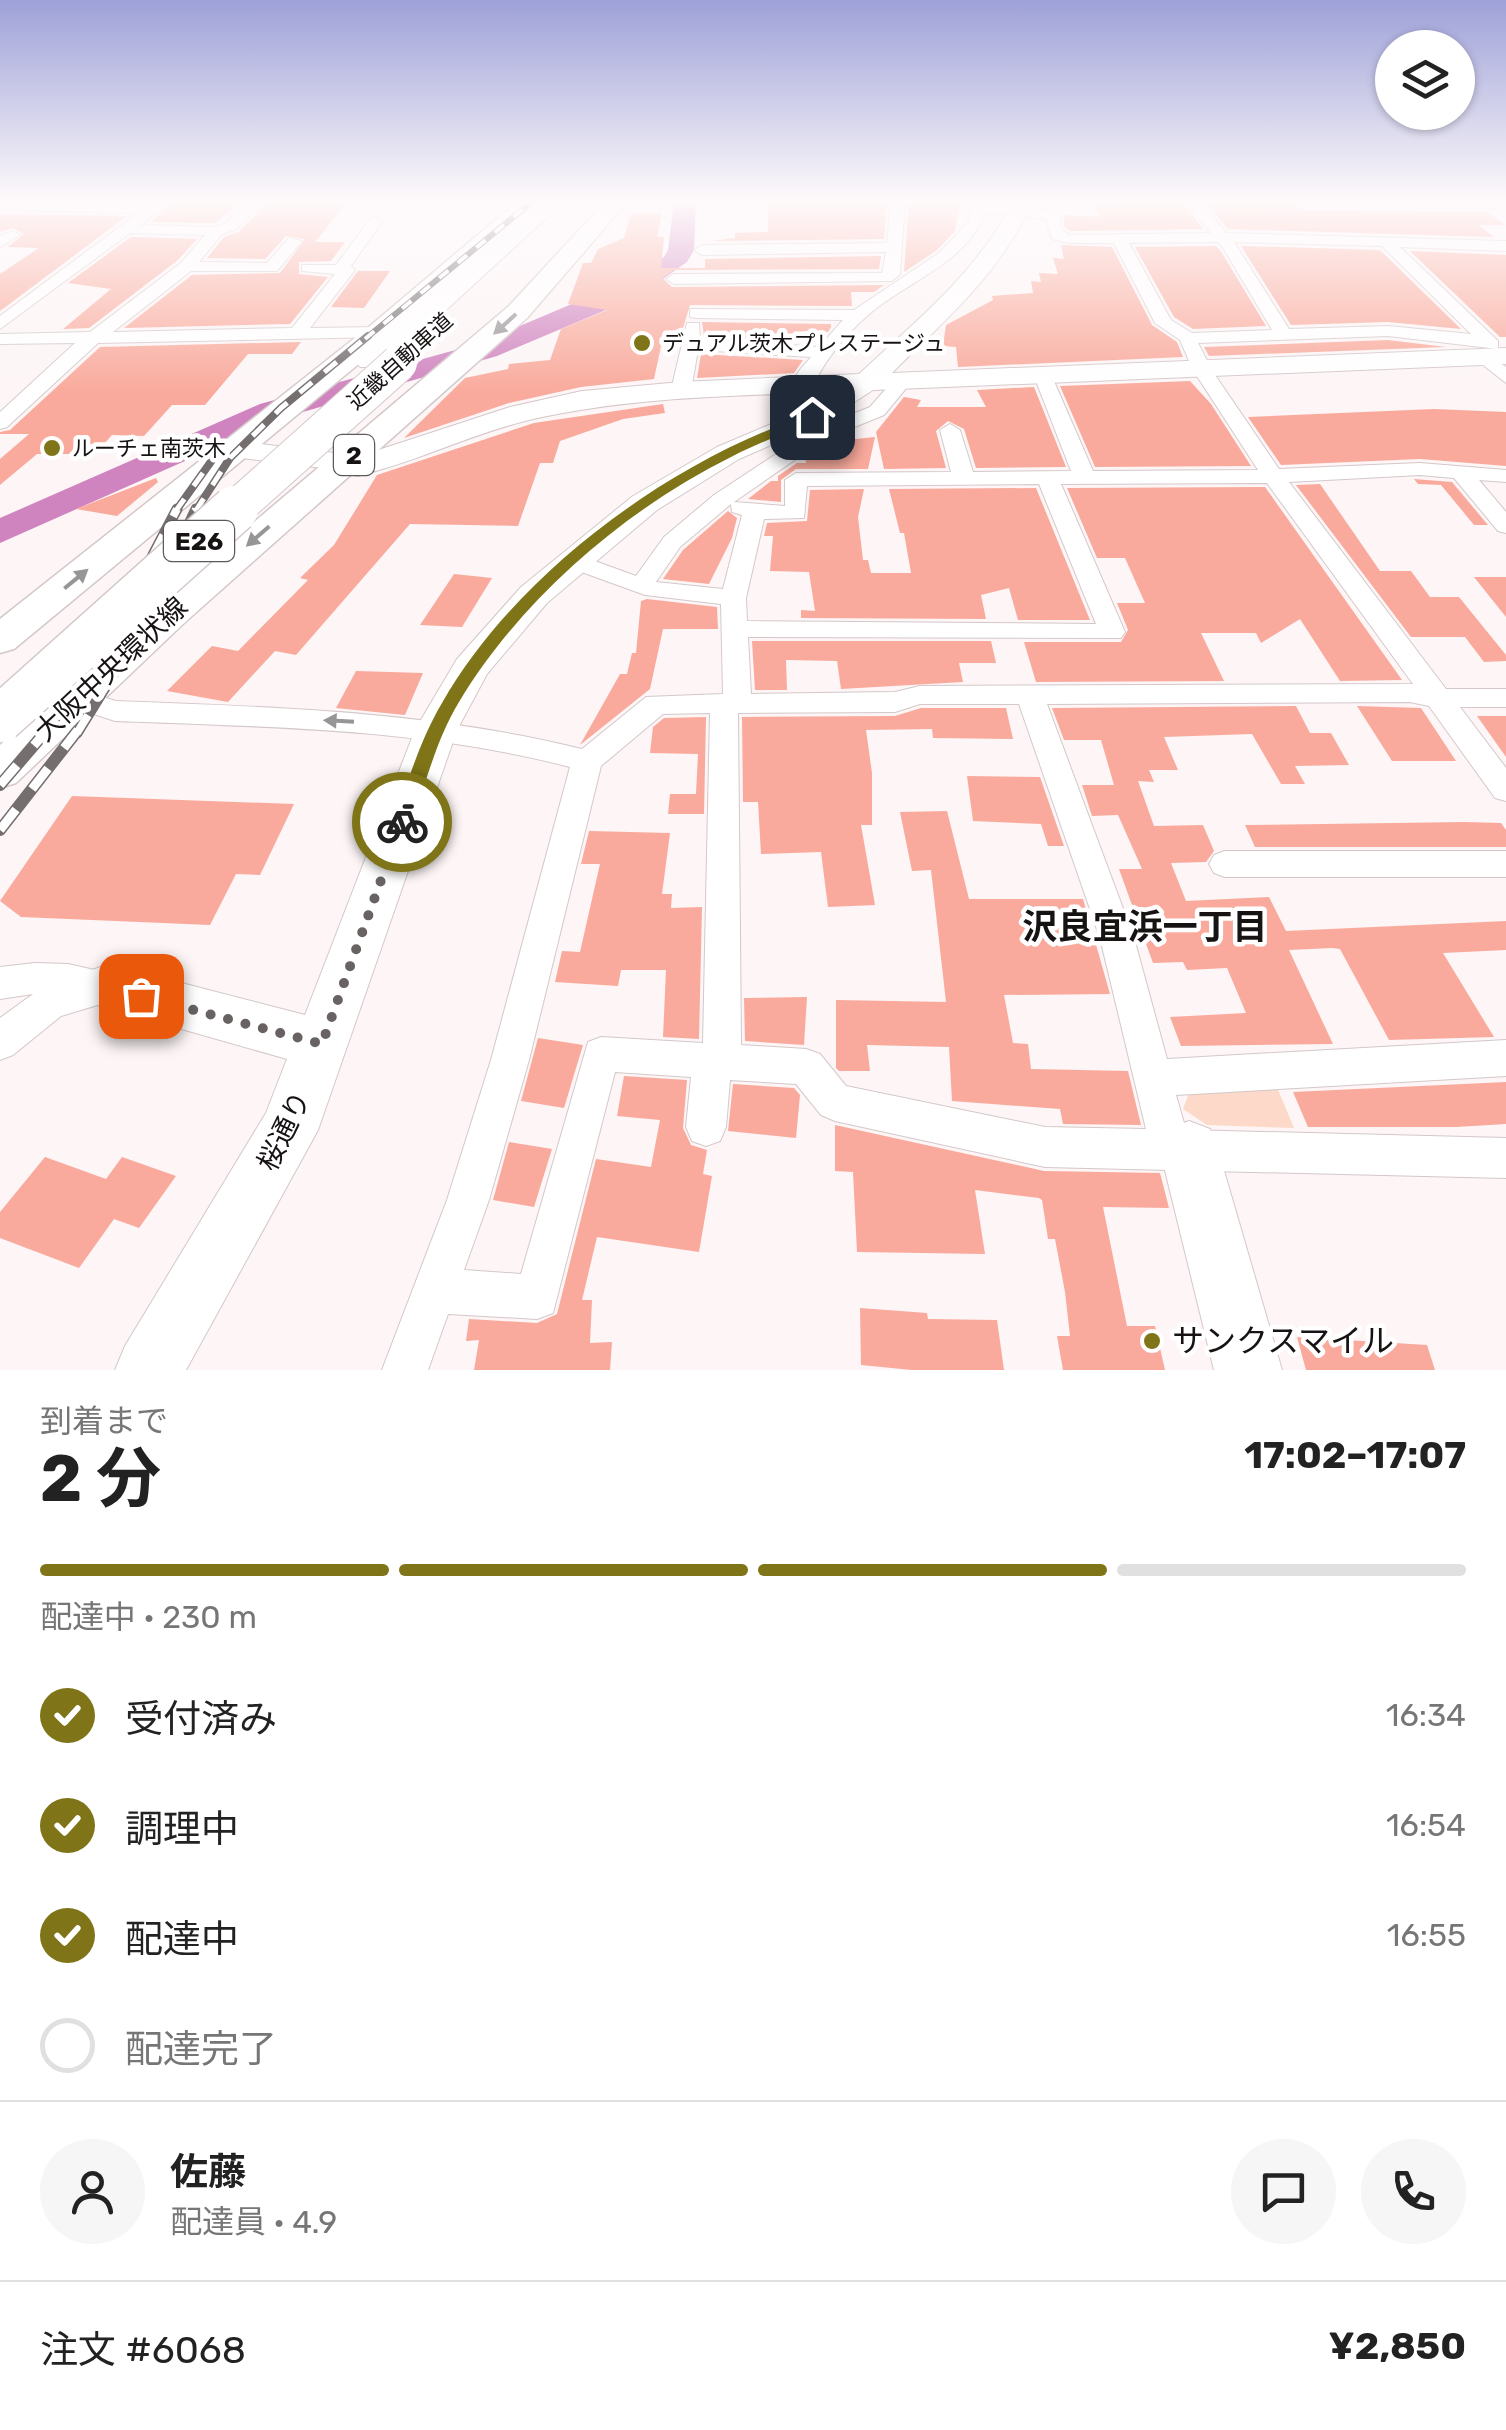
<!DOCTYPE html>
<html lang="ja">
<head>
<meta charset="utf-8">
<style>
	body { margin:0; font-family:Rubik,"Noto Sans JP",sans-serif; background:#f6f6f6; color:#222; height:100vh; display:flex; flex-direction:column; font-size:38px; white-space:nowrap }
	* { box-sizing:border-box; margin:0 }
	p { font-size:32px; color:#767676 }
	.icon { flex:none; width:55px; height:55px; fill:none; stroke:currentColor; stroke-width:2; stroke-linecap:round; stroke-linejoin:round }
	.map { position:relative; height:1370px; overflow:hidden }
	.panel { display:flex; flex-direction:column; background:#fff; flex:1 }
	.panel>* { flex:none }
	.controls { position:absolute; left:1375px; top:30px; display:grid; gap:20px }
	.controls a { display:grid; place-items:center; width:100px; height:100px; border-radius:50%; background:#fff; box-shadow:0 2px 8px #0004; font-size:50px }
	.pin { position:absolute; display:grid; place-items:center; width:85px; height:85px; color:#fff; margin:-42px; border-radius:20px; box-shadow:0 5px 15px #0006 }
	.courier { position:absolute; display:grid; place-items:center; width:100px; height:100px; margin:-50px; border:8px solid #7f7518; border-radius:50%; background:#fff; color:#222; box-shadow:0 2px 12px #0007 }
	.summary em { font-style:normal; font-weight:700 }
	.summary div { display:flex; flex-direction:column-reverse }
	.summary { display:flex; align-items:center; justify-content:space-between; height:170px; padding:0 40px }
	h1 { font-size:65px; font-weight:700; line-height:75px }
	.bar { display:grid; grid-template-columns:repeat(4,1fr); gap:15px 10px; align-content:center; height:120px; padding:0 40px }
	.bar i { height:12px; border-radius:8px; background:#e0e0e0 }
	.bar .current { background:#7f7518 }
	.bar p { grid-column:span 4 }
	.line { display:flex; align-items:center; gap:25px; padding:0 40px; border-top:2px solid #e0e0e0 }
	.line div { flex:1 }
	.round { display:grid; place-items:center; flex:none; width:105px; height:105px; border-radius:52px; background:#f6f6f6 }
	ol { padding:0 40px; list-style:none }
	li { display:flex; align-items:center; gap:30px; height:110px }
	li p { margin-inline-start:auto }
	li .icon { padding:10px; border-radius:50%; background:#7f7518; color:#fff; stroke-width:4 }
	li:last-child { color:#767676 }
	li i { width:55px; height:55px; border:5px solid #e0e0e0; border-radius:50% }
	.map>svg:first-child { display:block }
	.green { fill:#fcd9c8 }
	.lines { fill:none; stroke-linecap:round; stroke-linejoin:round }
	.river { fill:#d084bf; fill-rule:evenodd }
	.building { fill:#f9aa9c }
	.street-casing { stroke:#d4c8c9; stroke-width:2 }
	.secondary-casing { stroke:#d4c8c9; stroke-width:2 }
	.primary-casing { stroke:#d4c8c9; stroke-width:3 }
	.highway-casing { stroke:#d4c8c9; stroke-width:2 }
	.street { fill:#fff; fill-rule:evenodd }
	.secondary { fill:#fff; fill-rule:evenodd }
	.primary { fill:#fff; fill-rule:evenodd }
	.highway { fill:#fff; fill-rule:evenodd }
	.rail-far3-casing { stroke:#746e6f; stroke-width:6 }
	.rail-far2-casing { stroke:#746e6f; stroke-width:8 }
	.rail-far1-casing { stroke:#746e6f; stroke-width:11 }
	.rail-casing { stroke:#746e6f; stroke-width:12 }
	.rail-far3 { stroke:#fff; stroke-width:4; stroke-dasharray:12; stroke-linecap:butt }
	.rail-far2 { stroke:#fff; stroke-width:5; stroke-dasharray:16; stroke-linecap:butt }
	.rail-far1 { stroke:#fff; stroke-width:8; stroke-dasharray:21; stroke-linecap:butt }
	.rail { stroke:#fff; stroke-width:9; stroke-dasharray:26; stroke-linecap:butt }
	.highway-bridge-far1-casing { stroke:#d4c8c9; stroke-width:38; stroke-linecap:butt }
	.highway-bridge-casing { stroke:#d4c8c9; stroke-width:49; stroke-linecap:butt }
	.highway-bridge-far1 { stroke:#fff; stroke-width:36 }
	.highway-bridge { stroke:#fff; stroke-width:46 }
	.oneway { fill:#979595 }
	.route { fill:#7f7518 }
	.done { stroke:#686262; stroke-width:10; stroke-dasharray:0 18 }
	.poi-dot { fill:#7f7518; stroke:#fff; stroke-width:4 }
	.labels { text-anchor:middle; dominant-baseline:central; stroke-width:9; stroke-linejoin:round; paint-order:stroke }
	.far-poi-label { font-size:22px; fill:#171313; stroke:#fff; text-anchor:start }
	.far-street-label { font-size:22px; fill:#171313; stroke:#fff }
	.shield { fill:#fff; stroke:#5d5a5a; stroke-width:2.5 }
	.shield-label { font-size:25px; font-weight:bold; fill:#171313 }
	.street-label { font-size:28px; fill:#171313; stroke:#fff }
	.near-poi-label { font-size:32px; fill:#171313; stroke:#fff; text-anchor:start }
	.near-neighbourhood-label { font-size:35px; font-weight:bold; fill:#171313; stroke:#fff }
</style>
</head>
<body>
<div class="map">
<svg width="1506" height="1370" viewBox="0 0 1506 1370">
	<rect width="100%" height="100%" fill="#fdf5f6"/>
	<path class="green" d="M1276,1085L1294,1128L1207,1125L1183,1109L1191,1088Z"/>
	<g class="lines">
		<path class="river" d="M674,201H696L694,250L687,262L639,296L497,356L282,418L0,543V518L260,404L477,344L619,284L664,257L668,250Z"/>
	</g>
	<g class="building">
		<path d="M174,201H243L215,223L151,222Z"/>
		<path d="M269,201H348L315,242H345L331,261L299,262V274L328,277L290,324L124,328L192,275L280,273L305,239L286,236L265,259L207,258L224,237L239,232Z"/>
		<path d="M768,201H887L884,239L711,241L735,238V233L768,232Z"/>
		<path d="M909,201H960L955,231L937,250L904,272Z"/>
		<path d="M1117,201H1181L1203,229L1070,231L1064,226V215L1100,217L1094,205H1119Z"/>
		<path d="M1205,201H1291L1301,210L1487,212L1506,225H1478L1494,237L1228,229Z"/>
		<path d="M631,213H662L657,237H664L661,268H705V259L881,256L879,269L674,270L662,278L672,287L884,285L874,292H851L852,306L690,305L680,338L663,337L654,379L581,387L509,403L404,438L465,378L508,369L509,364L550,360L561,329L607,310L568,304L583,263H591L598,249L624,238Z"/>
		<path d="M0,214L127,216L0,311V274L39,248L8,247L24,234L12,228L0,232Z"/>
		<path d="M131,237L197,239L178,260L89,328L63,329L111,289L68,283Z"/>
		<path d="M1061,245L1112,247L1152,325L1177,342L1183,357L958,367L956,347L943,346L946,325L993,300L992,296L1033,293L1031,281L1041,282L1039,273L1058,274L1053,258L1064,259Z"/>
		<path d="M1216,246L1222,253L1266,326L1193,329L1174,317L1135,247Z"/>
		<path d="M1241,246L1380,250L1461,329L1388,322L1291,325Z"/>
		<path d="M1410,251L1506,255V337H1500Z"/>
		<path d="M358,271H390L364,308L331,307Z"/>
		<path d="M702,322L831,324V327L828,332L803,331L804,342L704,335Z"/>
		<path d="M1388,340L1446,347L1209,356L1204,347Z"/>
		<path d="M301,342L292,354H248L205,405H172L144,436L112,435L95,454H37L0,485V459L29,434H0V432L10,430L100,347Z"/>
		<path d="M701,354L803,360L794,373L697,378Z"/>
		<path d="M1190,381L1211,404L1251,466L1095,467L1060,386Z"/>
		<path d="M1034,387L1066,467L976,468L964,429L948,421L936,431L946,468L884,469L876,432L904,397L921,400L917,407H986L977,390Z"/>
		<path d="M663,404L665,413L623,419L560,441L553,463H540L518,526L410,524L296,655L275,651L228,702L167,691L212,646L238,651L308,580L300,578L334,545L377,475L534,423Z"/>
		<path d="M1434,409L1506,412V466L1420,459L1281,465L1248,417Z"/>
		<path d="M875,437L868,469H796L781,480V502L748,499L771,481H778V476L797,463H806L805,457L821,450L827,442Z"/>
		<path d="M156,478L158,482L117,516L76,509Z"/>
		<path d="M1414,479L1452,482L1488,525H1474L1441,485L1418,484Z"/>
		<path d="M1320,484L1380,571H1411L1430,597H1459L1506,655V661L1484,662L1465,637H1411L1296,485Z"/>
		<path d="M1265,487L1402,680L1340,681L1300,619L1261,643L1256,633H1201L1224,681L1036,682L1024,642H1121L1128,630L1117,603H1145L1125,558H1097L1067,488Z"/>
		<path d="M1036,488L1090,620H1018L1009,588L981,595L986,619L801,618V610L815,611L809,572L770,571L773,536H764L767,523L807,521L810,490L864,489L858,517L863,560H868L871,573H911L904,533H900L889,489Z"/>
		<path d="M728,511L737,518L732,538L709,584L663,579L683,550Z"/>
		<path d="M454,574L492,578L462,627L420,625Z"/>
		<path d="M1474,577H1506V617Z"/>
		<path d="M647,599L717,607L718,629H663L650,689L580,745L620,674H627L632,653H636L641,601Z"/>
		<path d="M752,641H991L996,663H959L963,682L841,689L837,661L786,660L787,690H755Z"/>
		<path d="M356,671L423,673L405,715L336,708Z"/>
		<path d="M1296,706L1310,733H1331L1349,765L1295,766L1305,784H1281L1252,734L1164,737L1178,770H1149L1154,782L1138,781L1154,826L1203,825L1214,851L1206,862L1171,863L1186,901L1269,897L1286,931L1506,921V950L1443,953L1494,1037L1389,1040L1340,949L1332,948L1289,950L1333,1044L1181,1046L1170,1017L1246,1013L1227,968L1187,970L1183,962L1153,963L1119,869H1142L1118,815L1092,816L1082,785H1114L1101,740H1064L1052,708Z"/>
		<path d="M1357,706L1421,708L1456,761H1392Z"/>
		<path d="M921,708H1006L1013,739L933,738L932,729L866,730L872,773V825H861L875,905L828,907L821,852L761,854L758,802H743L742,717L895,716Z"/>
		<path d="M1477,716H1506V757Z"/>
		<path d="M706,717L704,814H668L670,794H696L698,754L650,753L653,727L664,718Z"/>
		<path d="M967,776L1040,777L1064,846H1048L1041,824L973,821Z"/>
		<path d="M72,796L294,804L260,875L236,874L210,925L21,917L0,901Z"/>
		<path d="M947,811L969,899H1083L1110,994L1004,995L1013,1043L1028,1044L1031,1069L1128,1071L1141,1125L1063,1124L1060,1109L952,1101L949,1047L867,1045L870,1071H839L836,1068V1000L946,1002L931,870L912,871L900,812Z"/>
		<path d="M1465,822L1501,823L1506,830V847H1255L1245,825Z"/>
		<path d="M589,831L670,833L662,894H672L671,908L702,907L699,1039L663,1037L666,970H621L618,986L555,982L562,951L580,952L600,864H581Z"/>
		<path d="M807,997L804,1045L745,1041L744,998Z"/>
		<path d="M538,1038L583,1045L564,1108L521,1101Z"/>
		<path d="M624,1076L687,1080L683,1128L691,1145L707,1150L703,1174L712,1176L699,1252L597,1237L582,1300H592L590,1343L612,1342L610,1370H474L479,1340L466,1341L469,1319L537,1323L557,1314L596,1159L651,1167L660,1120L617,1116Z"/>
		<path d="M1506,1082V1124L1456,1127H1308L1293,1092Z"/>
		<path d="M733,1084L794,1088L800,1095L796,1138L728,1131Z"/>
		<path d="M835,1125L1044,1171L1160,1173L1169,1208L1103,1207L1127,1326H1155L1165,1370H1063L1057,1336H1070L1065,1292L1055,1239H1048L1042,1200L1039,1198L975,1190L985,1254L857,1252L853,1172L835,1171Z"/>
		<path d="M509,1142L552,1149L534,1207L493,1200Z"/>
		<path d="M45,1157L106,1179L122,1157L176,1176L139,1228L114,1219L79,1268L0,1238V1212Z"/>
		<path d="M860,1308L927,1313L928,1319L997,1320L1004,1370H912L861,1365Z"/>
		<path d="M1297,1337L1427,1345L1435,1370H1306Z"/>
	</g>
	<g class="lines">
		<g class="street-casing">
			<g id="street">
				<path d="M154,201H170L141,225L216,227L226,223L249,201H265L236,229L222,234L199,262L267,263L289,238L302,241L277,271H191L113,332L292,328L335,274L302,271V265H336L370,219L375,218L382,222L351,266L355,270L310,328L380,327L389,332L380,337L98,343L7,427L0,429V412L75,343L0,344V334L90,332L181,263L205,235L130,233L0,329V316L138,213L0,210V202L149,205Z"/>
				<path d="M891,201H905L900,274L892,281L674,284L666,279L674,274L882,273L886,252L702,255L694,250L702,245L887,243Z"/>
				<path d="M971,201L1047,210V201H1061L1060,228L1069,235L1211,233L1185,201H1200L1226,233L1506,241V251L1400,247L1498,341V349L1388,336L1198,343L1213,372L1279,469L1420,463L1506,470V482L1479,480L1506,512V533L1498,531L1454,478L1420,475L1289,482L1446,689H1506V707H1460L1506,768V801L1495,798L1429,706L1410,702L1047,704L1134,938L1167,1059L1506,1040V1076L1176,1095L1186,1130L1506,1138V1178L1045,1167L835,1121L821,1115L796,1084L730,1080L726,1127L720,1141L706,1146L692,1141L686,1127L691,1077L615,1072L553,1313L537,1319L448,1314L428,1370H382L447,1200L491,1060L570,767C421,728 268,727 115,721L69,706L65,699L69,692L79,690L116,701C273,707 429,711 582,749L646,697L723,694L721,604L645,595L565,566L561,561L565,556H581L636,576L664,537L714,495L811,431L870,407L897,376L904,374L913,380L884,415L825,439L734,502L785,506V480L796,473L951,472L940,430L950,424L960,430L973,472L1071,471L1034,376L1043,370L1050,372L1093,471L1258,470L1193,370L1180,340L1155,323L1114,243H1069L1052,239L1046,219L986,212C966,261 918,277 878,307C851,328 824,359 812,389H798C790,376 803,367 811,357L698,350L691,390L681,396L671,390L687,323H699L700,339L819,347L843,320L696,318L690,317V309L854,310L939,253L966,225L974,207ZM1218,242L1225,251L1272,330L1192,333L1171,320L1129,243ZM1234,242L1382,246L1471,334L1388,326L1289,329ZM1267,483L1413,684L920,686L895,692L751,694L748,637L1121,638L1125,632L1061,484ZM1039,484L1096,624L747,621L746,598L764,519L804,518L807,486ZM731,504L732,512L742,515L723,589L656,582L680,547ZM920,704H1019L1100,938L1146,1129L1045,1127L846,1086L820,1054L806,1049L741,1045L738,713L895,712ZM710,713L703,1043L601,1037L588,1042L521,1274L464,1270L489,1200L529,1060L601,766L663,714Z"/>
				<path d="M1506,201V209L1301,206L1294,202Z"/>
				<path d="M13,231L20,235L0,247V236Z"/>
				<path d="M1484,352L1506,367V383L1478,361L1475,357Z"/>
				<path d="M1225,851H1506V877H1225L1214,873L1209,864L1214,855Z"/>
				<path d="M35,963L68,964L121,976L126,987L121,998L61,1016L13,1055L0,1060V1018L33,994L0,999V967Z"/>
			</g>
		</g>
		<g class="secondary-casing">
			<g id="secondary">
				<path d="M1013,201H1033C1000,274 947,318 892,373L1506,348V364L873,390L822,423L739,459L657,510L547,603L487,674L457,730L318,1130L186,1370H115L125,1346L266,1113L287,1059L90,1003L82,987L90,971L108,964L305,1015L415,730L457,659L521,587L633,496L717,447L802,411L832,392C732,396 631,397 533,419C473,433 417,462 357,476L339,470L225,456L221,450L225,444L236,441L360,456L510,407L582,391L681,382L859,374C916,321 977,273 1013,201Z"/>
				<path d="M1189,1121L1210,1129L1218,1150L1282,1370H1214L1160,1150L1168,1129Z"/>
			</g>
		</g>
		<g class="primary-casing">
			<g id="primary">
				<path d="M518,201H541L390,338L14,649L0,653V619L370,326Z"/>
				<path d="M606,201H628L527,318L183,624L16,783L0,788V745L155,606L509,306Z"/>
			</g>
		</g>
		<g class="highway-casing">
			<path id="highway" d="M537,201H565L384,367H360L355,360L360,353Z"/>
		</g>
		<use href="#street" class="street"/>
		<use href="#secondary" class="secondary"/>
		<use href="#primary" class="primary"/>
		<use href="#highway" class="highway"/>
		<g class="rail-far3-casing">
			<path id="rail-far3" d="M365,339L533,201"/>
		</g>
		<g class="rail-far2-casing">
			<g id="rail-far2">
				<path d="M175,512L215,456"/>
				<path d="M195,512L230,458L281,408L368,336"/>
			</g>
		</g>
		<g class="rail-far1-casing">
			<g id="rail-far1">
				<path d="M45,733L107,643L177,509"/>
				<path d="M77,733L135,639L196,509"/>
			</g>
		</g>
		<g class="rail-casing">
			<g id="rail">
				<path d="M0,785L47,730"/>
				<path d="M0,830L78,730"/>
			</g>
		</g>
		<use href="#rail-far3" class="rail-far3"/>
		<use href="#rail-far2" class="rail-far2"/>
		<use href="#rail-far1" class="rail-far1"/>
		<use href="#rail" class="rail"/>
		<g class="highway-bridge-far1-casing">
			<path id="highway-bridge-far1" d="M232,512L399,363"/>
		</g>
		<g class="highway-bridge-casing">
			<path id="highway-bridge" d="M0,719L235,509"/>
		</g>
		<use href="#highway-bridge-far1" class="highway-bridge-far1"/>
		<use href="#highway-bridge" class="highway-bridge"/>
	</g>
	<defs><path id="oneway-solid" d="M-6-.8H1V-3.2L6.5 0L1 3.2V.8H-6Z" transform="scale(2.5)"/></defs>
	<g class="oneway">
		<use href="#oneway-solid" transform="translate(505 324) rotate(138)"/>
		<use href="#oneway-solid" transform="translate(258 536) rotate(139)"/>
		<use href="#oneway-solid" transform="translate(76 579) rotate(-39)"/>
		<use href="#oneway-solid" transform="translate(339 721) rotate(-177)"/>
	</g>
	<linearGradient id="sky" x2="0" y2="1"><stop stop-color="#9ea1d8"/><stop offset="0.51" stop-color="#fefafb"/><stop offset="1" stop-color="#fefafb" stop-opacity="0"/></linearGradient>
	<rect width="1506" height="393" fill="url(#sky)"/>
	<path class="route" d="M812,414L816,420C789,432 760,442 733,456C624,510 521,599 459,702C437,738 426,782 412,822L402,829L396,827L393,822C408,782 420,740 442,703C515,574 672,459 812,414Z"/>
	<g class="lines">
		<path class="done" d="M141,996L322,1044L402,822"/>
	</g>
	<g class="poi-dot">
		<circle cx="642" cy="343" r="10"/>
		<circle cx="52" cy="448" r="10"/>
		<circle cx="1152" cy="1341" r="10"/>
	</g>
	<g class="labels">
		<g class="far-poi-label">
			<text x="662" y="343">デュアル茨木プレステージュ</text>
			<text x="72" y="448">ルーチェ南茨木</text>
		</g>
		<g class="far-street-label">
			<text transform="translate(400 361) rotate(-42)">近畿自動車道</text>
		</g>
		<g class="shield">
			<rect x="334" y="435" width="40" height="40" rx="8"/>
			<rect x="164" y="521" width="70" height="40" rx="8"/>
		</g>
		<g class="shield-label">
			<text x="354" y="455">2</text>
			<text x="199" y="541">E26</text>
		</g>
		<g class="street-label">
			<text transform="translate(111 669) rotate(-43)">大阪中央環状線</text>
			<text transform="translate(284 1131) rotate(-64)">桜通り</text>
		</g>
		<g class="near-poi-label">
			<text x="1172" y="1341">サンクスマイル</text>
		</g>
		<g class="near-neighbourhood-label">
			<text x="1145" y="927">沢良宜浜一丁目</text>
		</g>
	</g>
</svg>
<div class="controls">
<a><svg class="icon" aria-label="layers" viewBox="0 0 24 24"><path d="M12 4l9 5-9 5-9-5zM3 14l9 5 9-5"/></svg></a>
</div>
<div class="pin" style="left:141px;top:996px;background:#ea580c"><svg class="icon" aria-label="bag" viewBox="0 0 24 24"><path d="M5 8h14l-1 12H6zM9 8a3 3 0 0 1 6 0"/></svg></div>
<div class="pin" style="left:812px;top:417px;background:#1f2937"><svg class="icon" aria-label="home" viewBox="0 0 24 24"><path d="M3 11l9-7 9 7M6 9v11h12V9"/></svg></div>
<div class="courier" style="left:402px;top:822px"><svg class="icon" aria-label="bike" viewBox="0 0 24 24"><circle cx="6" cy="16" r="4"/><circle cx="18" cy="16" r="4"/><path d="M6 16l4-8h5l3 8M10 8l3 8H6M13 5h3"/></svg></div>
</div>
<section class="panel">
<div class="summary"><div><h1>2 分</h1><p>到着まで</p></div><em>17:02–17:07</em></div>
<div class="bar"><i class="current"></i><i class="current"></i><i class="current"></i><i></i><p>配達中 · 230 m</p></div>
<ol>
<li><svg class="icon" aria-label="check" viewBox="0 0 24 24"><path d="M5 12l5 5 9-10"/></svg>受付済み<p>16:34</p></li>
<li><svg class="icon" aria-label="check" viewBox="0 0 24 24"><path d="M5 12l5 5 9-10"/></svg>調理中<p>16:54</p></li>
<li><svg class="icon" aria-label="check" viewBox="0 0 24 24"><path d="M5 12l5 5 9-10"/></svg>配達中<p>16:55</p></li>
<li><i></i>配達完了</li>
</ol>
<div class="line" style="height:180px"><a class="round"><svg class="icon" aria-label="person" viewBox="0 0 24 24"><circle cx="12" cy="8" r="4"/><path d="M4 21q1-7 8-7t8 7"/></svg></a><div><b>佐藤</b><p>配達員 · 4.9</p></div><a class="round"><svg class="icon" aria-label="chat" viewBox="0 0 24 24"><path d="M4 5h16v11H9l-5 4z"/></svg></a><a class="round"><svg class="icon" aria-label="phone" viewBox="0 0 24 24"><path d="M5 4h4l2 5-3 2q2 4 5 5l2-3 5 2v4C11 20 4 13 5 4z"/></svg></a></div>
<div class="line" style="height:130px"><div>注文 #6068</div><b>¥2,850</b></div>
</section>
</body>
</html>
